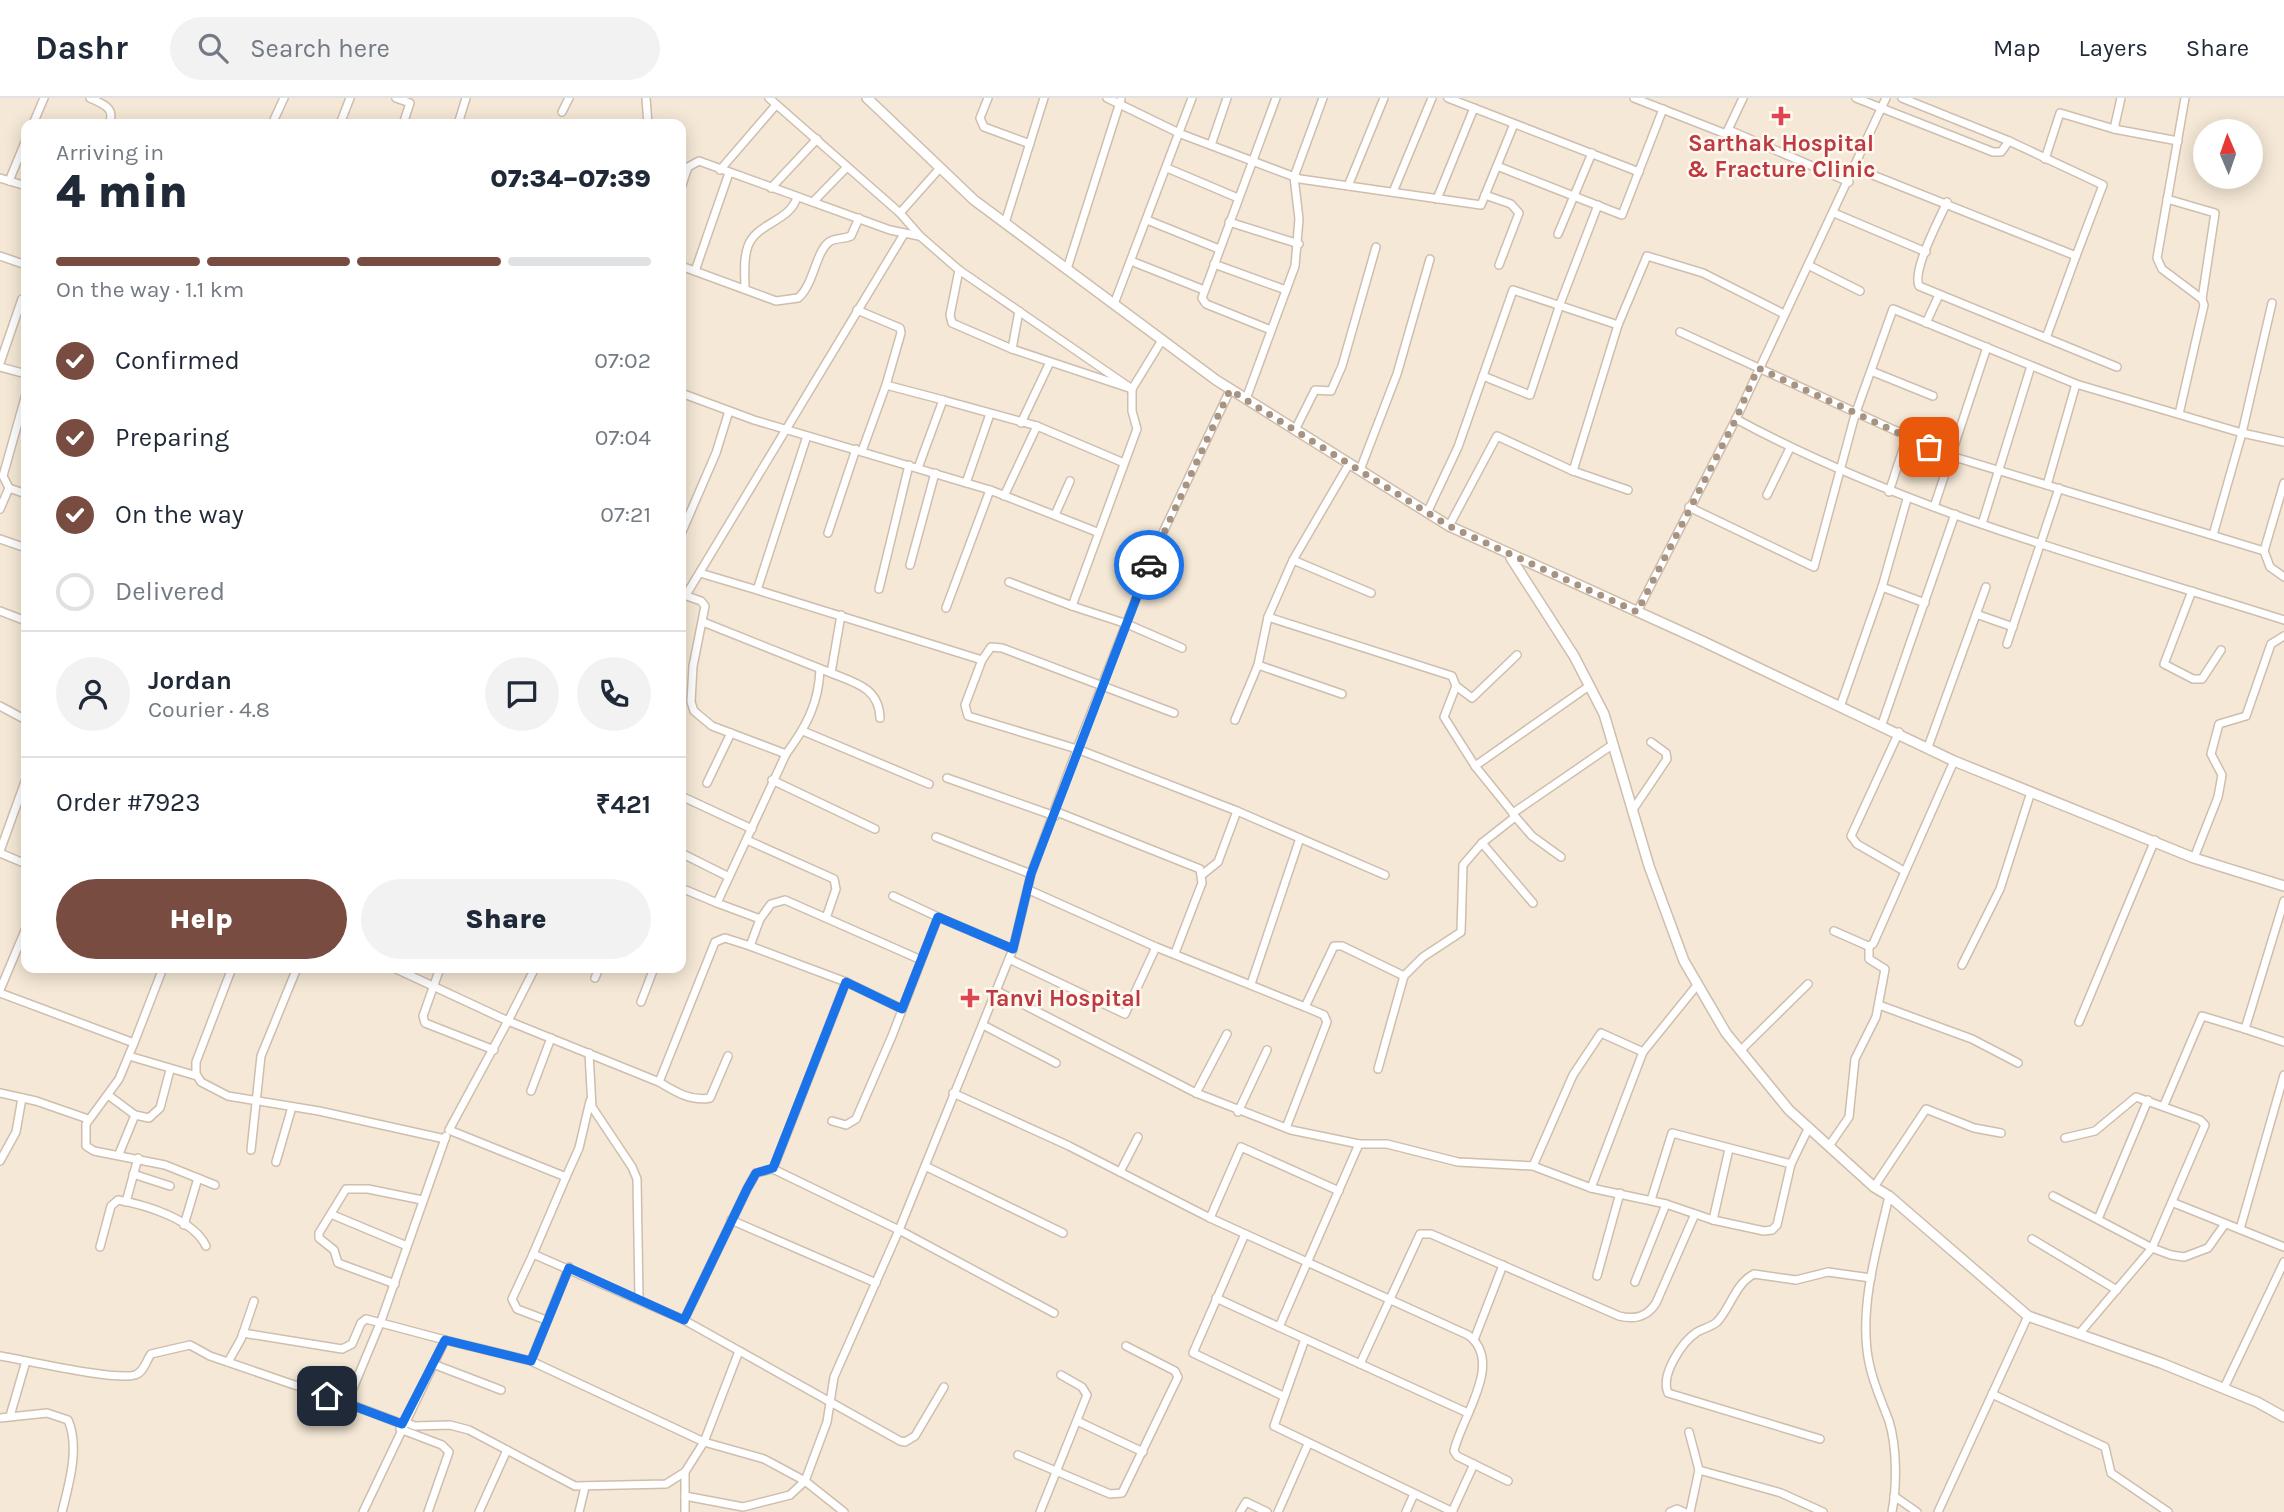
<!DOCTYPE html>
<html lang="en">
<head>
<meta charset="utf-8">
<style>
	body { margin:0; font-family:Karla,sans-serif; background:#f2f2f3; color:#1f2937; height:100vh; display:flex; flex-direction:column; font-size:26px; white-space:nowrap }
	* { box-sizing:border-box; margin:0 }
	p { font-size:23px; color:#747a83 }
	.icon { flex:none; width:38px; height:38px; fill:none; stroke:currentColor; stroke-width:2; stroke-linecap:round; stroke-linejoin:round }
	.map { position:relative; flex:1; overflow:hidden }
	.side { position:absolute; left:21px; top:21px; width:665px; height:854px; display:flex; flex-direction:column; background:#fff; border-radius:14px; box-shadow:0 4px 18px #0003 }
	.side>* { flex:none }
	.needle { width:46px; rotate:358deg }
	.buttons { position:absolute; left:2193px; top:21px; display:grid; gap:14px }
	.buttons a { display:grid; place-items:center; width:70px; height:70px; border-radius:50%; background:#fff; box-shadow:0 4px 18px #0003; font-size:35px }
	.pin { position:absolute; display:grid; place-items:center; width:60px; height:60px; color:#fff; margin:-30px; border-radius:14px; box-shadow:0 4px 10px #0006 }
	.courier { position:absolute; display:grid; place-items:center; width:70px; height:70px; margin:-35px; border:5px solid #1a73e8; border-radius:50%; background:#fff; color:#222; box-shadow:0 2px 9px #0007 }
	.overview em { font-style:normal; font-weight:800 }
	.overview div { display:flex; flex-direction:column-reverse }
	.overview { display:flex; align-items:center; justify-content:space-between; height:119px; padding:0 35px }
	h1 { font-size:46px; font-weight:800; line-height:52px }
	.bar { display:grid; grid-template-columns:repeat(4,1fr); gap:10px 7px; align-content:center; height:84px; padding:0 35px }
	.bar i { height:9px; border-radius:5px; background:#e0e1e3 }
	.bar .selected { background:#794c41 }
	.bar p { grid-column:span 4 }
	.line { display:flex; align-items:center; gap:18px; padding:0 35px; border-top:2px solid #e0e1e3 }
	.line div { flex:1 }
	.round { display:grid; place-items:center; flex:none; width:74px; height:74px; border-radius:37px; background:#f2f2f3 }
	ol { padding:0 35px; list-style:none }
	li { display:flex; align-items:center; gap:21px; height:77px }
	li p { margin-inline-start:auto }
	li .icon { padding:7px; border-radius:50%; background:#794c41; color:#fff; stroke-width:4 }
	li:last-child { color:#747a83 }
	li i { width:38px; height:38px; border:4px solid #e0e1e3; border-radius:50% }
	.action { display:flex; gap:14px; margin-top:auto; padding:14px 35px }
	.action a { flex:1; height:80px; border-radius:42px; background:#794c41; color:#fff; font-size:28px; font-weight:800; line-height:80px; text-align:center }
	.action a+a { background:#f2f2f3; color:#1f2937 }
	header { display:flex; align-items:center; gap:42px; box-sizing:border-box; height:98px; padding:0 35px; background:#fff; border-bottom:2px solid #e0e1e3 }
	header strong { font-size:33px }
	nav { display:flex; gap:38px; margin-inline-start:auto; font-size:24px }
	.search { width:490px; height:63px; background:#f2f2f3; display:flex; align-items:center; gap:18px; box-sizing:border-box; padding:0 24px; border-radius:38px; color:#747a83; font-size:26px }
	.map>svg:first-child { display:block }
	.residential { fill:#f5e8d6; fill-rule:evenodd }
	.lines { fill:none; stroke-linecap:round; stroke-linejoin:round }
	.minor-casing { stroke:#cfbead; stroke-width:10 }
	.tertiary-casing { stroke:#cfbead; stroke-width:12 }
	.minor { stroke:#fff; stroke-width:7 }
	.tertiary { stroke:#fff; stroke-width:9 }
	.done { stroke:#a79382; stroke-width:7; stroke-dasharray:0 12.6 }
	.route { stroke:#1a73e8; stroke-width:9 }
	.health-dot { fill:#e0444e; stroke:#fff9ef; stroke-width:2.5 }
	.labels { text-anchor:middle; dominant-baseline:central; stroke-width:5; stroke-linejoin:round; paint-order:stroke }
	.health-label { font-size:23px; font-weight:bold; fill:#be3a42; stroke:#fff9ef }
</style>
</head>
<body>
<header>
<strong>Dashr</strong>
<div class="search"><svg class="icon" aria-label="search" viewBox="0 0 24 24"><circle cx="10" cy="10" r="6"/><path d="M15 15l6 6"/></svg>Search here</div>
<nav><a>Map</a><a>Layers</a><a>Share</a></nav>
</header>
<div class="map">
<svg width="2284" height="1414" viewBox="0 0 2284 1414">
	<rect width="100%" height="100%" fill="#fdf6e8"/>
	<path class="residential" d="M0,0H2284V1414H0ZM26,26H681V870H26ZM2205,33H2250V79H2205Z"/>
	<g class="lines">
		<g class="minor-casing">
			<g id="minor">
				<path d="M90,0C103,6 116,10 109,26"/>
				<path d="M396,0L410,5L403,26"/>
				<path d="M646,0L648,26"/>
				<path d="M769,0L900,115L920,138L959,172L1132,291V313L1137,331L1072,508L1127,526L1182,550"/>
				<path d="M988,0L980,20L984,29L1030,46"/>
				<path d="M1107,0L1181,36L1300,81L1481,107L1514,26"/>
				<path d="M1448,0L1639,74"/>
				<path d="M1634,0L1726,36L1743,0"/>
				<path d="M1856,0L1993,54H2001L2009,43"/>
				<path d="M562,14L569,0"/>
				<path d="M33,26L44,0"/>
				<path d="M272,26L284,0"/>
				<path d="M340,26L350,0"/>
				<path d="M458,26L466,0"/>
				<path d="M2114,31L2178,43"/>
				<path d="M1729,32L1849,84"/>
				<path d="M1211,47L1227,0"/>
				<path d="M2045,61L2060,15L2114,31L2121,0"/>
				<path d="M1497,68L1622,117L1663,11"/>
				<path d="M1167,70L1238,100"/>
				<path d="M1855,70L2076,158L2103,87L2009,43L1902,0"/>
				<path d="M720,72L776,7"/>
				<path d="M0,80L26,88"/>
				<path d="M9,83L26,42"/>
				<path d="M1348,88L1384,0"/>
				<path d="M681,90L688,69L699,63L890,132L919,138"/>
				<path d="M771,90L817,41"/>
				<path d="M1393,94L1432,0"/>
				<path d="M1485,97L1511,106L1519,115L1499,167"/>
				<path d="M1437,101L1474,10"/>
				<path d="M2167,101L2215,115L2202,201"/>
				<path d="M813,104L847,69"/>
				<path d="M1947,104C1939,122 1912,172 1919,188L2117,269"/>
				<path d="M900,115L940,70"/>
				<path d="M1834,115L1926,154"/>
				<path d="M1147,122L1219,151"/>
				<path d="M1229,124L1299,146"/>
				<path d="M1005,125L1044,0"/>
				<path d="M1558,136L1592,55"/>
				<path d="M0,158L26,167"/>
				<path d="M1131,163L1204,192"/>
				<path d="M1214,166L1286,192"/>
				<path d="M1808,167L1860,193"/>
				<path d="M681,168L776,203L798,200C814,187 815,155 829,144C834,140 845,141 851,138L859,120"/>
				<path d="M1067,171L1121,1"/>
				<path d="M959,172L950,217L952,225L1012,251L1132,291L1162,242"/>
				<path d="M695,173L729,75"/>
				<path d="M745,191C745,177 743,161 748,148C757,124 790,124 797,99"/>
				<path d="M1114,206L1192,0"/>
				<path d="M857,212L900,230L901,235L886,287L862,353"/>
				<path d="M1926,225L1939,197"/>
				<path d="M1271,232L1206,206L1202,200L1276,0"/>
				<path d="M1680,234L1951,358L2264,453L2270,469L2284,479"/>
				<path d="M2046,240L2076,158"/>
				<path d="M1012,251L1019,213"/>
				<path d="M0,265L22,201"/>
				<path d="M0,269L26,276"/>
				<path d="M1871,273L1933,298"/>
				<path d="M1483,278L1530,297L1560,206L1598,107"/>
				<path d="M886,287L943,302L918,370"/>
				<path d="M681,295L754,322L990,392L1097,434"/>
				<path d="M1246,301L1295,168L1299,121L1294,79L1323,0"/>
				<path d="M943,302L1037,328L1124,365"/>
				<path d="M2179,316L2204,207L2202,201L2162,171L2157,160L2185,0"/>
				<path d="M1736,321C1908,414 2099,463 2284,522"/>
				<path d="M1021,325L1050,264"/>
				<path d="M1295,332L1315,292L1331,293L1342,268L1376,149"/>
				<path d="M807,338L757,492L982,562L991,549L1002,550L1174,615"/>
				<path d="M1349,366L1293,462L1268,519L1452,578L1456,588L1444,619L1475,668L1513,715L1612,647"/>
				<path d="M1360,372L1397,276L1430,161"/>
				<path d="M1573,373L1628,392"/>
				<path d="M966,385L990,316"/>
				<path d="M2047,387L2076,286"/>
				<path d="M9,390L3,378L26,296"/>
				<path d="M1889,394L1907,339"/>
				<path d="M1767,397L1790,350"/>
				<path d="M1004,398L1037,328"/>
				<path d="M1689,409L1814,469L1855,317L1893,211L2076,286L2242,335L2284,344"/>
				<path d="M1934,409L1987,249"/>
				<path d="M0,411L9,390L26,396"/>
				<path d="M1427,415L1458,349L1513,192L1618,227"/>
				<path d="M1055,417L1070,383"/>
				<path d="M1982,426L2031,268"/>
				<path d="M1449,428L1497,338L1573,373L1618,227L1647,158L1703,175L1784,216"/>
				<path d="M828,435L856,351"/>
				<path d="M681,436L716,355L729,313"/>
				<path d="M2213,437L2242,335L2272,205"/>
				<path d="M0,441L26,450"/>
				<path d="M2264,453L2284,385"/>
				<path d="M1293,462L1371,495"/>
				<path d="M910,467L935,375"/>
				<path d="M700,475L757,492"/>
				<path d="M1009,484L1072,508"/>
				<path d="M1882,489L1925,505"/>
				<path d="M879,491L909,367"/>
				<path d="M2192,493L2164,566L2193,581H2202L2221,552"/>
				<path d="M681,496L701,503L705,508L693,568L691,604L694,613L712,628L786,656L717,805L760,821L750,848L846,884L902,911"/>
				<path d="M686,497L904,136"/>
				<path d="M946,510L990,392"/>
				<path d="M0,513L26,523"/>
				<path d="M1637,514L1736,321L1886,0"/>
				<path d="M1976,516L2013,529"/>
				<path d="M1268,519L1258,567L1342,596"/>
				<path d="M703,524L831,575L841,517"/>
				<path d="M2007,546L2059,390"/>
				<path d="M982,562L965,607L968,618L1077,651L1237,713L1385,777"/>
				<path d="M831,575C856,585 879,590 880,620"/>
				<path d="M1456,588L1472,600L1517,557"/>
				<path d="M0,608L26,622"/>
				<path d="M1840,609L1882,489L1907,401"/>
				<path d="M1235,622L1258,567"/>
				<path d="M1882,626L1955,416"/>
				<path d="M803,633L929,686"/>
				<path d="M1899,634L1851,738L1857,746L1904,773"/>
				<path d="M1928,649L1986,489"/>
				<path d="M786,656C806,629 819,605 820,571"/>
				<path d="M1475,668L1589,588"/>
				<path d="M947,680L1055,718"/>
				<path d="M772,682L875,731"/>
				<path d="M707,685L731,635"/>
				<path d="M681,698L752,731"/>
				<path d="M1632,713L1667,661L1666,655L1651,644"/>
				<path d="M1057,714L1200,771L1202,785L1175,855"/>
				<path d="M1513,716L1532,738L1561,759"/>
				<path d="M936,739L1031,776"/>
				<path d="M747,742L834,781L836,791L826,820"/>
				<path d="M1482,745L1533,805"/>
				<path d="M0,753L26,681"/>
				<path d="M0,755L26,766"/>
				<path d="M681,755L729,779"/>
				<path d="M2194,760L2218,699L2222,677L2211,656L2219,626L2246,618L2271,546L2284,538"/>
				<path d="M1203,776L1218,764L1237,713"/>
				<path d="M681,790L717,805"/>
				<path d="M1029,792L1156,849L1305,909L1334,848H1342L1404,878"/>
				<path d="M893,798L938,819"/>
				<path d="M2284,803L2245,931L2284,944"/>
				<path d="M760,821L771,806L785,802L919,861"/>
				<path d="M1834,833L1868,848L1873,846L1954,663"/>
				<path d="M1009,861L1125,916L1156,849"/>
				<path d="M1962,867L2000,791L2031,694"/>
				<path d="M232,870L196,964V976L201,984L228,998L319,1013L445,1041"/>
				<path d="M394,870L508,923L449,1032L566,1079L533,1156L684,1222L900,1343L905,1344L915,1338L944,1289"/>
				<path d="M440,870L423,918L425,925L494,952"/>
				<path d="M535,870L508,923L659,984L715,844L725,840L750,848"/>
				<path d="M595,880L599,870"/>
				<path d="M1251,886L1300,740"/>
				<path d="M0,892L26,830"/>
				<path d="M997,893L1196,995L1291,1032L1359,1046H1387L1458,1064L1533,1068L1591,1090L1666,1106L1713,1122L1764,1133L1772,1132L1777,1127L1791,1066L1809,1029"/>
				<path d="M0,895L134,945L163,870"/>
				<path d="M641,904L654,870"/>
				<path d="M1879,907L1972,941L2018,965"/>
				<path d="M2079,924L2155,742"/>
				<path d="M983,927L1056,965"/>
				<path d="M134,945L119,981L86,1026V1048L94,1053L165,1067L215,1087"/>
				<path d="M1741,952L1808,886"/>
				<path d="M1643,954L1698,886"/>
				<path d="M589,955L592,1009L632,1069L637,1081L639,1200"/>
				<path d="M129,958L197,978"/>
				<path d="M1378,971L1404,878L1423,859L1461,834L1463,767L1482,745L1515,719"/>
				<path d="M659,984C674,993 691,1004 710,1000L728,958"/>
				<path d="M531,993L551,940"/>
				<path d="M0,995L36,1003L88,1021"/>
				<path d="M953,995L1069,1048L1210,1120L1468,1237C1505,1264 1461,1320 1454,1353L1457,1358L1508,1383"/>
				<path d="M1196,995L1227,936"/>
				<path d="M108,997L135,1017L149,1020L160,1010L170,972"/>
				<path d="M2164,1007L2202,918L2245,931"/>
				<path d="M1238,1014L1267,952"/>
				<path d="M832,1023L846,1027L856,1021L892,938L938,819L1013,851"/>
				<path d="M1286,1030L1327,924L1324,917L1305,909"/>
				<path d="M2065,1040L2095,1033L2136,999L2200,1022L2205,1027L2152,1150L2079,1236"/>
				<path d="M1359,1046L1279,1229L1468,1315"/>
				<path d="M1829,1048L1849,1019L1855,961L1876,919L1885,871L1869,861V848"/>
				<path d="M251,1052L261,958L297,870"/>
				<path d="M119,1056L135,1017"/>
				<path d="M0,1063L16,1034L22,1000"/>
				<path d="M276,1064L292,1009"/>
				<path d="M925,1068L1063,1135"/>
				<path d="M1533,1068L1573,977L1601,935L1643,954L1591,1090"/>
				<path d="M1120,1074L1138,1039"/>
				<path d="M133,1076L170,1088"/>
				<path d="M566,1079L579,1050L590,1003"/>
				<path d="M1874,1089L1926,1011L1974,1030L2001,1035"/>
				<path d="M1889,1098C1878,1147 1861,1201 1867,1252C1870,1278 1880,1299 1889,1323C1897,1349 1897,1388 1892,1414"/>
				<path d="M2053,1098L2152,1150L2171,1157L2184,1159L2208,1150L2225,1126"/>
				<path d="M1651,1102L1672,1035L1791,1066"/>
				<path d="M126,1104L138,1060"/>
				<path d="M2174,1105L2284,1149"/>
				<path d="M333,1117L407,1148"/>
				<path d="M1210,1120L1241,1049L1339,1093"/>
				<path d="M2098,1121L2148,1002"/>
				<path d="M731,1122L876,1185"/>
				<path d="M1713,1122L1729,1051"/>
				<path d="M184,1127L198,1080"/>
				<path d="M2240,1131L2284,977"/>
				<path d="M1245,1136L1193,1255L1283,1298"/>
				<path d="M2032,1141L2117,1192"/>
				<path d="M100,1149L111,1108L118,1102C146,1107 193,1121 206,1148"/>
				<path d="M533,1156L512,1201L517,1211L546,1222"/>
				<path d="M1597,1178L1620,1095"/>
				<path d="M1635,1184L1666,1106"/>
				<path d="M395,1186L338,1165L334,1152L319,1140V1135L346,1091H368L422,1102"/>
				<path d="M1216,1200L1279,1229"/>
				<path d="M1054,1215L899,1132L1013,851L1031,776L1077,651L1157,447L1230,292"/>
				<path d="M684,1222L747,1091L756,1075L773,1071"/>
				<path d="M243,1235L342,1251L352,1246L361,1225L366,1221L445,1242"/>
				<path d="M1305,1241L1274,1328L1453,1414"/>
				<path d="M1474,1242L1503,1167"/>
				<path d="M0,1258C25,1262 114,1283 135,1277C144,1274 146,1263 151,1256L190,1247L210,1258L347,1305"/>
				<path d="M531,1263L569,1169"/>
				<path d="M228,1264L241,1241L254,1203"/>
				<path d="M433,1266L501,1292"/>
				<path d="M1360,1266L1420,1136H1431L1619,1218C1635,1222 1647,1219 1656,1205L1695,1116"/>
				<path d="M2224,1290L2284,1164"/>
				<path d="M1992,1296L2105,1349L2111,1375L2168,1414"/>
				<path d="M10,1318L26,1263"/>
				<path d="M0,1320L47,1315L68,1322C80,1349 69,1386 62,1414"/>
				<path d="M1077,1323L1143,1354"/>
				<path d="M404,1324L415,1328L450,1327L469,1332L575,1388L666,1386L685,1374L704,1344L739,1253"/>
				<path d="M402,1326L347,1305L381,1223L446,1038"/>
				<path d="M400,1331L442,1347L449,1354L428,1414"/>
				<path d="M1689,1334L1699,1372L1690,1414"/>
				<path d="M1820,1341L1668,1295C1660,1277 1682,1244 1697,1234C1704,1230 1711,1229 1717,1224C1731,1209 1735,1186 1754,1176L1796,1182L1828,1174L1871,1180"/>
				<path d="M1018,1357L1110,1396L1122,1395L1178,1279L1175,1273L1126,1248"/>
				<path d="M1699,1372L1781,1395L1823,1414"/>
				<path d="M685,1374V1414"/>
				<path d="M685,1398L743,1409L790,1397L805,1383L844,1414"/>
				<path d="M1894,1398L1917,1414"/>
				<path d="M363,1414L445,1242L531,1263L704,1344L764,1361L805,1383L827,1324L834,1279L899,1132L773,1071L846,884"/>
				<path d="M479,1414L507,1352"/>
				<path d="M579,1414L585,1389"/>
				<path d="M1040,1414L1087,1297L1082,1289L1061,1277"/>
				<path d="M1240,1414L1246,1404L1267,1414"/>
				<path d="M1278,1414L1308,1346"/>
				<path d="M1406,1414L1414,1396"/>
				<path d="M1452,1414L1474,1366"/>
				<path d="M1670,1414L1677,1411L1684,1414"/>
				<path d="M1938,1414L2028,1218"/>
			</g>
		</g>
		<g class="tertiary-casing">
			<g id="tertiary">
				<path d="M867,0L974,102L1216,282L1449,428L1700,542L1954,663L2194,760L2284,788"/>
				<path d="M1511,460L1574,558L1604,616L1649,768L1684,863L1726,935L1789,1012L1874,1089L1889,1098L2028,1218L2161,1265L2257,1304L2284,1319"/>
			</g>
		</g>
		<use href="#minor" class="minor"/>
		<use href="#tertiary" class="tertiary"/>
	</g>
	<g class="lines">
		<path class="done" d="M1149,467L1230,292L1449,428L1637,514L1736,321L1758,270L1929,349"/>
		<path class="route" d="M327,1298L402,1326L445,1242L531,1263L569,1170L684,1222L747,1091L756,1075L773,1070L846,884L902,911L938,819L1013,851L1031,776L1149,467"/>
	</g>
	<g class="health-dot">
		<path d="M1777.5 7.5h7v7h7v7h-7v7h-7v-7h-7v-7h7z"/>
		<path d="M966.5 889.5h7v7h7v7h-7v7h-7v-7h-7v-7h7z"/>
	</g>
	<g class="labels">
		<g class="health-label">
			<text x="1781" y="45">Sarthak Hospital<tspan x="1781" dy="26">&amp; Fracture Clinic</tspan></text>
			<text x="986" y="900" text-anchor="start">Tanvi Hospital</text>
		</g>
	</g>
</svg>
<div class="buttons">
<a><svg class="needle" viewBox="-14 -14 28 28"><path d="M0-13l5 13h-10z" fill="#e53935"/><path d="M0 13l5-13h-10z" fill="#747a83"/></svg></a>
</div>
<div class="pin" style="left:1929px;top:349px;background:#ea580c"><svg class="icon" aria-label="bag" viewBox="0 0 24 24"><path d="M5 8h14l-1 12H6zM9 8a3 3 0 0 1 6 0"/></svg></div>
<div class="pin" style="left:327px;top:1298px;background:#1f2937"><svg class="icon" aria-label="home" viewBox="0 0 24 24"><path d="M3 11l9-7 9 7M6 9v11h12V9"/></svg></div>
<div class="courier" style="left:1149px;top:467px"><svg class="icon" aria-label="car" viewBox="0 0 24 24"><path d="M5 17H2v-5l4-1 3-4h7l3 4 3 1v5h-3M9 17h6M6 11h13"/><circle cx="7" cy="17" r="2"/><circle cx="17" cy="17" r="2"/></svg></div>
<section class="side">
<div class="overview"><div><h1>4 min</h1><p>Arriving in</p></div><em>07:34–07:39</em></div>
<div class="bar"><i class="selected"></i><i class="selected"></i><i class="selected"></i><i></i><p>On the way · 1.1 km</p></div>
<ol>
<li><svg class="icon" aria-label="check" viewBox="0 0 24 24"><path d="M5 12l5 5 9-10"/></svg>Confirmed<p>07:02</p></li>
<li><svg class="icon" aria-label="check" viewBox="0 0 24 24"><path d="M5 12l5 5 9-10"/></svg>Preparing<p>07:04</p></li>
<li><svg class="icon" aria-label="check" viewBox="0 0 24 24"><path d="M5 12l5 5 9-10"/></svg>On the way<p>07:21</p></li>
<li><i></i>Delivered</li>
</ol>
<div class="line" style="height:126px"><a class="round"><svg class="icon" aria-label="person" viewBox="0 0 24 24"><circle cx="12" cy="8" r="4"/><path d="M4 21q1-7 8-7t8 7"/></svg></a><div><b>Jordan</b><p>Courier · 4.8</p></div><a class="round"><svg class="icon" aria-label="chat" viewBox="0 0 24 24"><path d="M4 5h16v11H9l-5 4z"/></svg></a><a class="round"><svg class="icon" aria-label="phone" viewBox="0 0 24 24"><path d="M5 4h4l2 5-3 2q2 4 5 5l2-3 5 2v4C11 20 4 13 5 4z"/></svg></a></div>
<div class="line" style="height:91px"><div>Order #7923</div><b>₹421</b></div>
<div class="action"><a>Help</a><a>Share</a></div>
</section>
</div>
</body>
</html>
